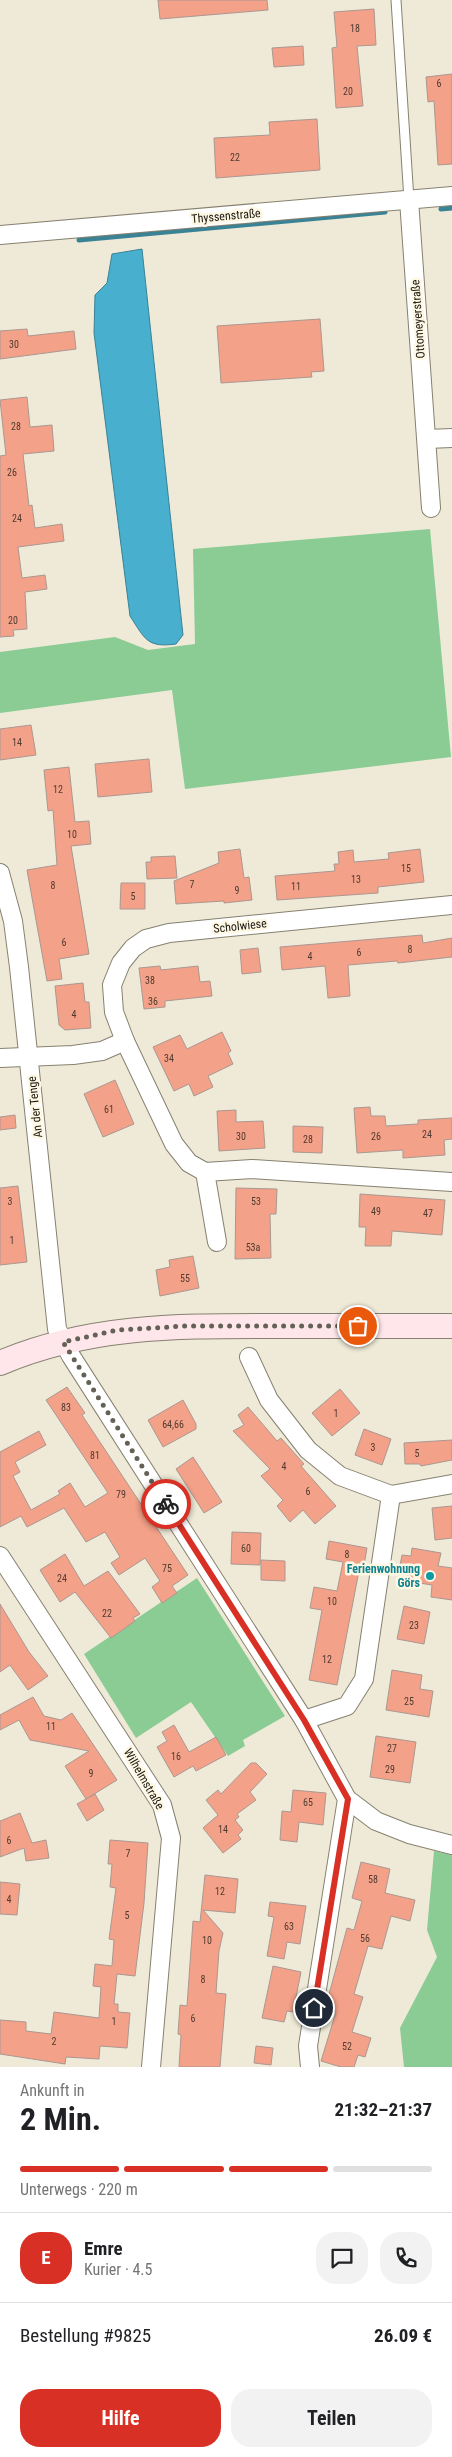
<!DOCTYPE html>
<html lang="de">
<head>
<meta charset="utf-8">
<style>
	body { margin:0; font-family:"Roboto Condensed",sans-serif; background:#f2f2f2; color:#202124; height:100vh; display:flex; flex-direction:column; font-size:19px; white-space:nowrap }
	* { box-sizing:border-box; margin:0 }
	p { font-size:16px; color:#757577 }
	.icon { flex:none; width:28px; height:28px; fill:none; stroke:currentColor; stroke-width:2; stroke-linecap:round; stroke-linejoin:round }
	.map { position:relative; height:2067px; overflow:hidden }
	.details { display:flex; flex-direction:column; background:#fff; flex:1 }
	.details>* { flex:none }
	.pin { position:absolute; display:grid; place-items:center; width:42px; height:42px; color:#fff; margin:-21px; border:2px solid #fff; border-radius:50%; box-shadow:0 1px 5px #0007 }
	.courier { position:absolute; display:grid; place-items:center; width:50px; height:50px; margin:-25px; border:4px solid #d93025; border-radius:50%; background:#fff; color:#222; box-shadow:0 1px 6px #0007 }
	.headline em { font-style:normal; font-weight:700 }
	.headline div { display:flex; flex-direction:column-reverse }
	.headline { display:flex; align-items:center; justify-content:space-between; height:85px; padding:0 20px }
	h1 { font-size:32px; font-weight:700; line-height:38px }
	.bar { display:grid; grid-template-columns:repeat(4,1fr); gap:8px 5px; align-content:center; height:60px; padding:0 20px }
	.bar i { height:6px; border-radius:4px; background:#e0e0e0 }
	.bar .current { background:#d93025 }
	.bar p { grid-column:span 4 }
	.line { display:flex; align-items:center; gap:12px; padding:0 20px; border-top:1px solid #e0e0e0 }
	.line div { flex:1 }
	.round { display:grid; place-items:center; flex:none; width:52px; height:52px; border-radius:20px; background:#f2f2f2 }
	.cta { display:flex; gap:10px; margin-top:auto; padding:10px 20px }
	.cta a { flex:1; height:58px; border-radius:20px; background:#d93025; color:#fff; font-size:20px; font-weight:700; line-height:58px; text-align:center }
	.cta a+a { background:#f2f2f2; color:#202124 }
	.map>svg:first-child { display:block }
	.green { fill:#8acc94 }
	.water { fill:#48afce; stroke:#3a8295 }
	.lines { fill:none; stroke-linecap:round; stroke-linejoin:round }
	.stream { stroke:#3a8295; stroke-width:5 }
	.building { fill:#f3a188; stroke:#ab9791 }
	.service-casing { stroke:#868170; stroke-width:11 }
	.minor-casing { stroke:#868170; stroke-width:20 }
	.secondary-casing { stroke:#868170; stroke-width:26 }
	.service { stroke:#fff; stroke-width:9 }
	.minor { stroke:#fff; stroke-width:18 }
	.secondary { stroke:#fee6ea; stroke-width:24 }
	.done { stroke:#646256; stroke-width:5; stroke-dasharray:0 9 }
	.route { stroke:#d93025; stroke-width:6 }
	.culture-dot { fill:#0f9aa8; stroke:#fdf7e4; stroke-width:2 }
	.labels { text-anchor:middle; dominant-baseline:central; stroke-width:5; stroke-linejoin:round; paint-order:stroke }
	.number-label { font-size:10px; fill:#503a2f }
	.street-label { font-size:12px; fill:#191811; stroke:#fdf7e4 }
	.culture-label { font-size:12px; font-weight:bold; fill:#0d838f; stroke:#fdf7e4; text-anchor:end }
</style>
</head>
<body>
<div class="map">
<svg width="452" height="2067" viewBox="0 0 452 2067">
	<rect width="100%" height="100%" fill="#efead7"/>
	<g class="green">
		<path d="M430,529L451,757L185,789L172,690L0,713V652L115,637L148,650L195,644L193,549Z"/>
		<path d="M197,1578L285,1716L243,1740L245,1746L228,1756L191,1702L136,1738L84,1654Z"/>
		<path d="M434,1851L452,1855V2067H404L400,2028L437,1957L427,1930Z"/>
	</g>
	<path class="water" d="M142,249L183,635L176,644C147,648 145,639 130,616L94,333L95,295L107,283L112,254Z"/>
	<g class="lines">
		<g class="stream">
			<path d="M441,209L452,208"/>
			<path d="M79,240L385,212"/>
		</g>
	</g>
	<g class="building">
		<path d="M158,0H267L268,10L160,19Z"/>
		<path d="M374,9L376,45L357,46L363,106L336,108L332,48L337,47L334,12Z"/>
		<path d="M303,46L304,65L274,67L272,48Z"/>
		<path d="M452,74V164L438,165L434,101L428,102L426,77Z"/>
		<path d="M317,119L320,170L216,178L214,138L270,135L269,122Z"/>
		<path d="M320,319L324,371L311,372L312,377L221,383L217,326Z"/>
		<path d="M27,329L28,336L74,331L76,349L0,359V331Z"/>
		<path d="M27,397L30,427L52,425L54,451L23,454L29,506L32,505L35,528L62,524L64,541L18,547L22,578L45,575L47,589L25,592L27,629L13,630L14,636L0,637V456L6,455L0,400Z"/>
		<path d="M31,725L36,755L0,760V729Z"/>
		<path d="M149,759L152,792L98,797L95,764Z"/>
		<path d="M69,767L75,822L89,821L91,844L71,846L89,954L59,959L62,979L47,981L27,870L57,865L53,810L48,811L44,770Z"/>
		<path d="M240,849L244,878L249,877L252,900L224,903V901L176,904L174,881L219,863L218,852Z"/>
		<path d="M420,849L424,882L378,887V893L277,900L275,876L335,871L334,864H339L338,852L353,850L354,862L389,859L388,853Z"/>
		<path d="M175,856L177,878L147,879L146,862H151V857Z"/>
		<path d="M121,883H145V909H120Z"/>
		<path d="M422,935L423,943L452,938V957L398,963L397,961L348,965L350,996L328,998L325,966L282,970L280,947Z"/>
		<path d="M258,948L261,972L242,974L240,950Z"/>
		<path d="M160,966L161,970L198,966L200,982L210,981L212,996L165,1001V1007L144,1009L139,968Z"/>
		<path d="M83,983L85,1002H89L91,1028L65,1030L59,1025L55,986Z"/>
		<path d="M222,1032L231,1051L228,1053L233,1064L208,1076L213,1087L194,1096L189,1084L174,1091L153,1047L180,1035L187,1049Z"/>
		<path d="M115,1080L134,1124L103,1137L84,1094Z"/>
		<path d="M370,1107L371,1116H385L386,1126L418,1124V1120L452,1118V1139L444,1140L445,1155L403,1158V1150L357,1153L354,1108Z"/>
		<path d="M236,1110V1122L263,1121L265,1148L219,1151L217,1111Z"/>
		<path d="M15,1115L16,1128L0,1130V1117Z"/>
		<path d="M293,1126L323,1127L322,1153L293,1152Z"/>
		<path d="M18,1186L27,1262L0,1265V1188Z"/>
		<path d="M236,1188L277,1189L276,1214H270L271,1258L235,1259Z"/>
		<path d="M360,1194L445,1200L442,1235L392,1231L391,1246H365L366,1227H359Z"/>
		<path d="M193,1256L199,1288L160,1296L156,1270L170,1267L169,1260Z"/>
		<path d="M67,1387L85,1413L82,1415L188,1575L172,1586L177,1593L162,1603L152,1587L160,1581L145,1558L119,1575L111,1563L120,1557L105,1532L86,1542L64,1508L27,1527L21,1516L0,1527V1452L39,1431L46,1445L15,1462L20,1472L13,1476L31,1510L60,1494L58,1491L70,1483L85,1507L108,1493L46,1400Z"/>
		<path d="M340,1389L360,1413L332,1436L312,1413Z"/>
		<path d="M183,1400L196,1424V1429L163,1447L148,1420Z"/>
		<path d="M248,1407L277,1441L281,1438L304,1464L301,1466L336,1506L315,1524L303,1510L290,1522L277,1506L283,1500L261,1476L270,1469L233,1431L244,1425L238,1415Z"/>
		<path d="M364,1429L391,1439L382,1465L355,1455Z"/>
		<path d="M452,1440V1460L421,1466L420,1464H405L404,1443Z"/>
		<path d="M193,1457L222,1502L204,1513L176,1469Z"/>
		<path d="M452,1506V1538L435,1540L432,1508Z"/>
		<path d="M232,1532L261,1533L260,1565L231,1564Z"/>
		<path d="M329,1541L367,1548L363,1571H359L337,1685L309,1680L322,1610L310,1608L314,1587L337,1591L343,1562L326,1559Z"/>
		<path d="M412,1548L441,1553L438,1566L452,1568V1600L431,1597L432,1585L407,1581L408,1571L399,1570L402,1555L411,1556Z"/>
		<path d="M65,1554L84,1586L108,1571L140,1614L133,1618L135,1621L111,1638L75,1592L60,1602L40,1570Z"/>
		<path d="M261,1560L285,1561V1581L261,1580Z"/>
		<path d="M0,1604L29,1652L48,1676L28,1690L10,1665L0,1672Z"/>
		<path d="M404,1606L430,1612L424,1644L397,1639Z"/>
		<path d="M392,1670L422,1675L420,1689L433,1691L429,1717L386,1710Z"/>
		<path d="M33,1697L44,1716L61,1720L72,1713L117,1780L86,1799L65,1766L89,1751L30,1740L19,1720L0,1730V1715Z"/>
		<path d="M174,1725L189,1752L216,1737L226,1755L196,1771L193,1766L174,1777L157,1747L167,1741L162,1732Z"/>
		<path d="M376,1736L416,1742L410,1783L370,1777Z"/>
		<path d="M251,1763H256L267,1774L250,1792L256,1800L237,1814L239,1817L235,1820L243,1830L238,1835L241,1839L223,1853L203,1828L218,1815L206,1800L218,1790L221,1794Z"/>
		<path d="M293,1790L326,1793L323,1825L299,1822L297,1842L280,1840L282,1811L291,1812Z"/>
		<path d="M95,1794L104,1810L87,1821L77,1804Z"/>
		<path d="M20,1813L32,1843L46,1840L49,1858L26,1861L24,1848L0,1857V1821Z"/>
		<path d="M110,1840L148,1843L144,1903L135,1976L117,1974L114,2004H118V2012L130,2013L127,2048L100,2046L99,2059L66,2057L65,2064L0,2054V2020L26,2022V2031L51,2034L54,2012L99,2018L101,1987L93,1986L95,1964L112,1966L114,1940L109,1939L116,1888L110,1887L112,1864H108Z"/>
		<path d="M361,1862L390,1869L385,1893L415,1900L410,1921L391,1916L382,1949L368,1946L354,1994L363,1997L352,2032L371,2038L365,2057L358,2055L354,2067H341L321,2061L336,2012L325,2009L347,1928L354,1930L362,1901L352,1898Z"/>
		<path d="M205,1875L238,1879L235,1913L203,1910L223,1933L219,1951L216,1993L226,1994L220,2067H179L181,2035L178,2034L180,2005L187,2006L193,1921L200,1922Z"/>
		<path d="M0,1882L20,1884L17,1915L0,1914Z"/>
		<path d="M270,1902L306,1906L300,1944L287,1942L284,1959L267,1956L274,1917L268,1916Z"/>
		<path d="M273,1966L301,1972L293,2012L287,2011L284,2022L262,2018Z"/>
		<path d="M256,2046L273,2048L271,2065L254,2063Z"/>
	</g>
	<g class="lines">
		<g class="service-casing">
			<path id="service" d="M396,0L409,200"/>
		</g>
		<g class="minor-casing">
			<g id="minor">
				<path d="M409,200L431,508"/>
				<path d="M0,235L452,196"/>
				<path d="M427,439L452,438"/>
				<path d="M0,873L13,921L19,967L57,1329L71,1356L304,1720L347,1799L308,2046L310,2067"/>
				<path d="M452,905L169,933L146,939L133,948L121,963L112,985L114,1012L125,1041L174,1144L189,1163L205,1172L252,1169L452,1182"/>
				<path d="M0,1058L73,1055L102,1051L125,1041"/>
				<path d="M205,1172L217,1242"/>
				<path d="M249,1357L269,1400L308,1450L340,1476L391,1495L452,1484"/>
				<path d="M0,1556L162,1805L171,1838L151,2067"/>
				<path d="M304,1720L347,1706L364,1679L391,1495"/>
				<path d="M347,1799L376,1821L409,1834L452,1845"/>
			</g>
		</g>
		<g class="secondary-casing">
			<path id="secondary" d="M0,1363C89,1325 178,1326 273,1326C333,1326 392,1326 452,1326"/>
		</g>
		<use href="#service" class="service"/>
		<use href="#minor" class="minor"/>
		<use href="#secondary" class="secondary"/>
	</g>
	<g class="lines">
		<path class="done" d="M166,1504L63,1342L118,1330L186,1326H358"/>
		<path class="route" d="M166,1504L304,1720L348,1799L314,2008"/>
	</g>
	<circle class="culture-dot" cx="430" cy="1576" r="5"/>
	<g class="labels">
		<g class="number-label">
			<text x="355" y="28">18</text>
			<text x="439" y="83">6</text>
			<text x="348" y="91">20</text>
			<text x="235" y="157">22</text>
			<text x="14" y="344">30</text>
			<text x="16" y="426">28</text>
			<text x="12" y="472">26</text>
			<text x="17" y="518">24</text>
			<text x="13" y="620">20</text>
			<text x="17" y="742">14</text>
			<text x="58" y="789">12</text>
			<text x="72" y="834">10</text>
			<text x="406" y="868">15</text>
			<text x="356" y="879">13</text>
			<text x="192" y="884">7</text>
			<text x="53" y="885">8</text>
			<text x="296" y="886">11</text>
			<text x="237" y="890">9</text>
			<text x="133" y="896">5</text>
			<text x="64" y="942">6</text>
			<text x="410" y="949">8</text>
			<text x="359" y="952">6</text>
			<text x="310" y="956">4</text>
			<text x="150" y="980">38</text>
			<text x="153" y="1001">36</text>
			<text x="74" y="1014">4</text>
			<text x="169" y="1058">34</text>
			<text x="109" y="1109">61</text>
			<text x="427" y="1134">24</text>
			<text x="241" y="1136">30</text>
			<text x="376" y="1136">26</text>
			<text x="308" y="1139">28</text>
			<text x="10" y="1201">3</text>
			<text x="256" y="1201">53</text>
			<text x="376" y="1211">49</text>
			<text x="428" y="1213">47</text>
			<text x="12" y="1240">1</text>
			<text x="253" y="1247">53a</text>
			<text x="185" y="1278">55</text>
			<text x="66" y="1407">83</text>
			<text x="336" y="1413">1</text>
			<text x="173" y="1424">64,66</text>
			<text x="373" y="1447">3</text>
			<text x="417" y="1453">5</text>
			<text x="95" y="1455">81</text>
			<text x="284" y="1466">4</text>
			<text x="308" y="1491">6</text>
			<text x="121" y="1494">79</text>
			<text x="246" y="1548">60</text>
			<text x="347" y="1554">8</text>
			<text x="167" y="1568">75</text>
			<text x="62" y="1578">24</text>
			<text x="332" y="1601">10</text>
			<text x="107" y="1613">22</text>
			<text x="414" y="1625">23</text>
			<text x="327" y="1659">12</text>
			<text x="409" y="1701">25</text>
			<text x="51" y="1726">11</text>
			<text x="392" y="1748">27</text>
			<text x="176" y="1756">16</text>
			<text x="390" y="1769">29</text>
			<text x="91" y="1773">9</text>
			<text x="308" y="1802">65</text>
			<text x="223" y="1829">14</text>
			<text x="9" y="1840">6</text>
			<text x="128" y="1853">7</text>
			<text x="373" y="1879">58</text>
			<text x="220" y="1891">12</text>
			<text x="9" y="1899">4</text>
			<text x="127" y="1915">5</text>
			<text x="289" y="1926">63</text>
			<text x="365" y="1938">56</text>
			<text x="207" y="1940">10</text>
			<text x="203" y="1979">8</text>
			<text x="193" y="2018">6</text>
			<text x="114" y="2021">1</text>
			<text x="54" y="2041">2</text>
			<text x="347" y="2046">52</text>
		</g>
		<g class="street-label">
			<text transform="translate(226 216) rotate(-5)">Thyssenstraße</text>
			<text transform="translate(418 319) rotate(-94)">Ottomeyerstraße</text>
			<text transform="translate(240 926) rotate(-6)">Scholwiese</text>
			<text transform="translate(35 1107) rotate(-96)">An der Tenge</text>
			<text transform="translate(144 1779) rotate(60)">Wilhelmstraße</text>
		</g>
		<g class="culture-label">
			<text x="420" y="1569">Ferienwohnung<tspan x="420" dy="14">Görs</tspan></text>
		</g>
	</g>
</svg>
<div class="pin" style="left:358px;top:1326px;background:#ea580c"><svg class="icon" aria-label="bag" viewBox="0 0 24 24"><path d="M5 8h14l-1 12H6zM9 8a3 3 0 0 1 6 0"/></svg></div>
<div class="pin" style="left:314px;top:2008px;background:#1f2937"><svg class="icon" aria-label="home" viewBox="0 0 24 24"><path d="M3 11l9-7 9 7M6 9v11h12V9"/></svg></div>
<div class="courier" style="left:166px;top:1504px"><svg class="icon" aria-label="bike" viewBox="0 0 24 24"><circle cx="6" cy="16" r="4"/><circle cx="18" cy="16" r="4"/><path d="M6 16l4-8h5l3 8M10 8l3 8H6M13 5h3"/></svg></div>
</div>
<section class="details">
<div class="headline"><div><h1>2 Min.</h1><p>Ankunft in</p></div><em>21:32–21:37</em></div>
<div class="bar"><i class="current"></i><i class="current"></i><i class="current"></i><i></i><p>Unterwegs · 220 m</p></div>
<div class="line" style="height:90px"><b class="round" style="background:#d93025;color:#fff">E</b><div><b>Emre</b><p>Kurier · 4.5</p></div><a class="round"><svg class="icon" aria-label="chat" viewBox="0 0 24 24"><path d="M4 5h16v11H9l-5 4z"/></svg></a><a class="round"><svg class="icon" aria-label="phone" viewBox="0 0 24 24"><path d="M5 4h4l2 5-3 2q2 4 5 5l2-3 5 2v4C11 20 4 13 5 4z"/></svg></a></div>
<div class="line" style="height:65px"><div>Bestellung #9825</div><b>26.09 €</b></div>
<div class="cta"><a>Hilfe</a><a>Teilen</a></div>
</section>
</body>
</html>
